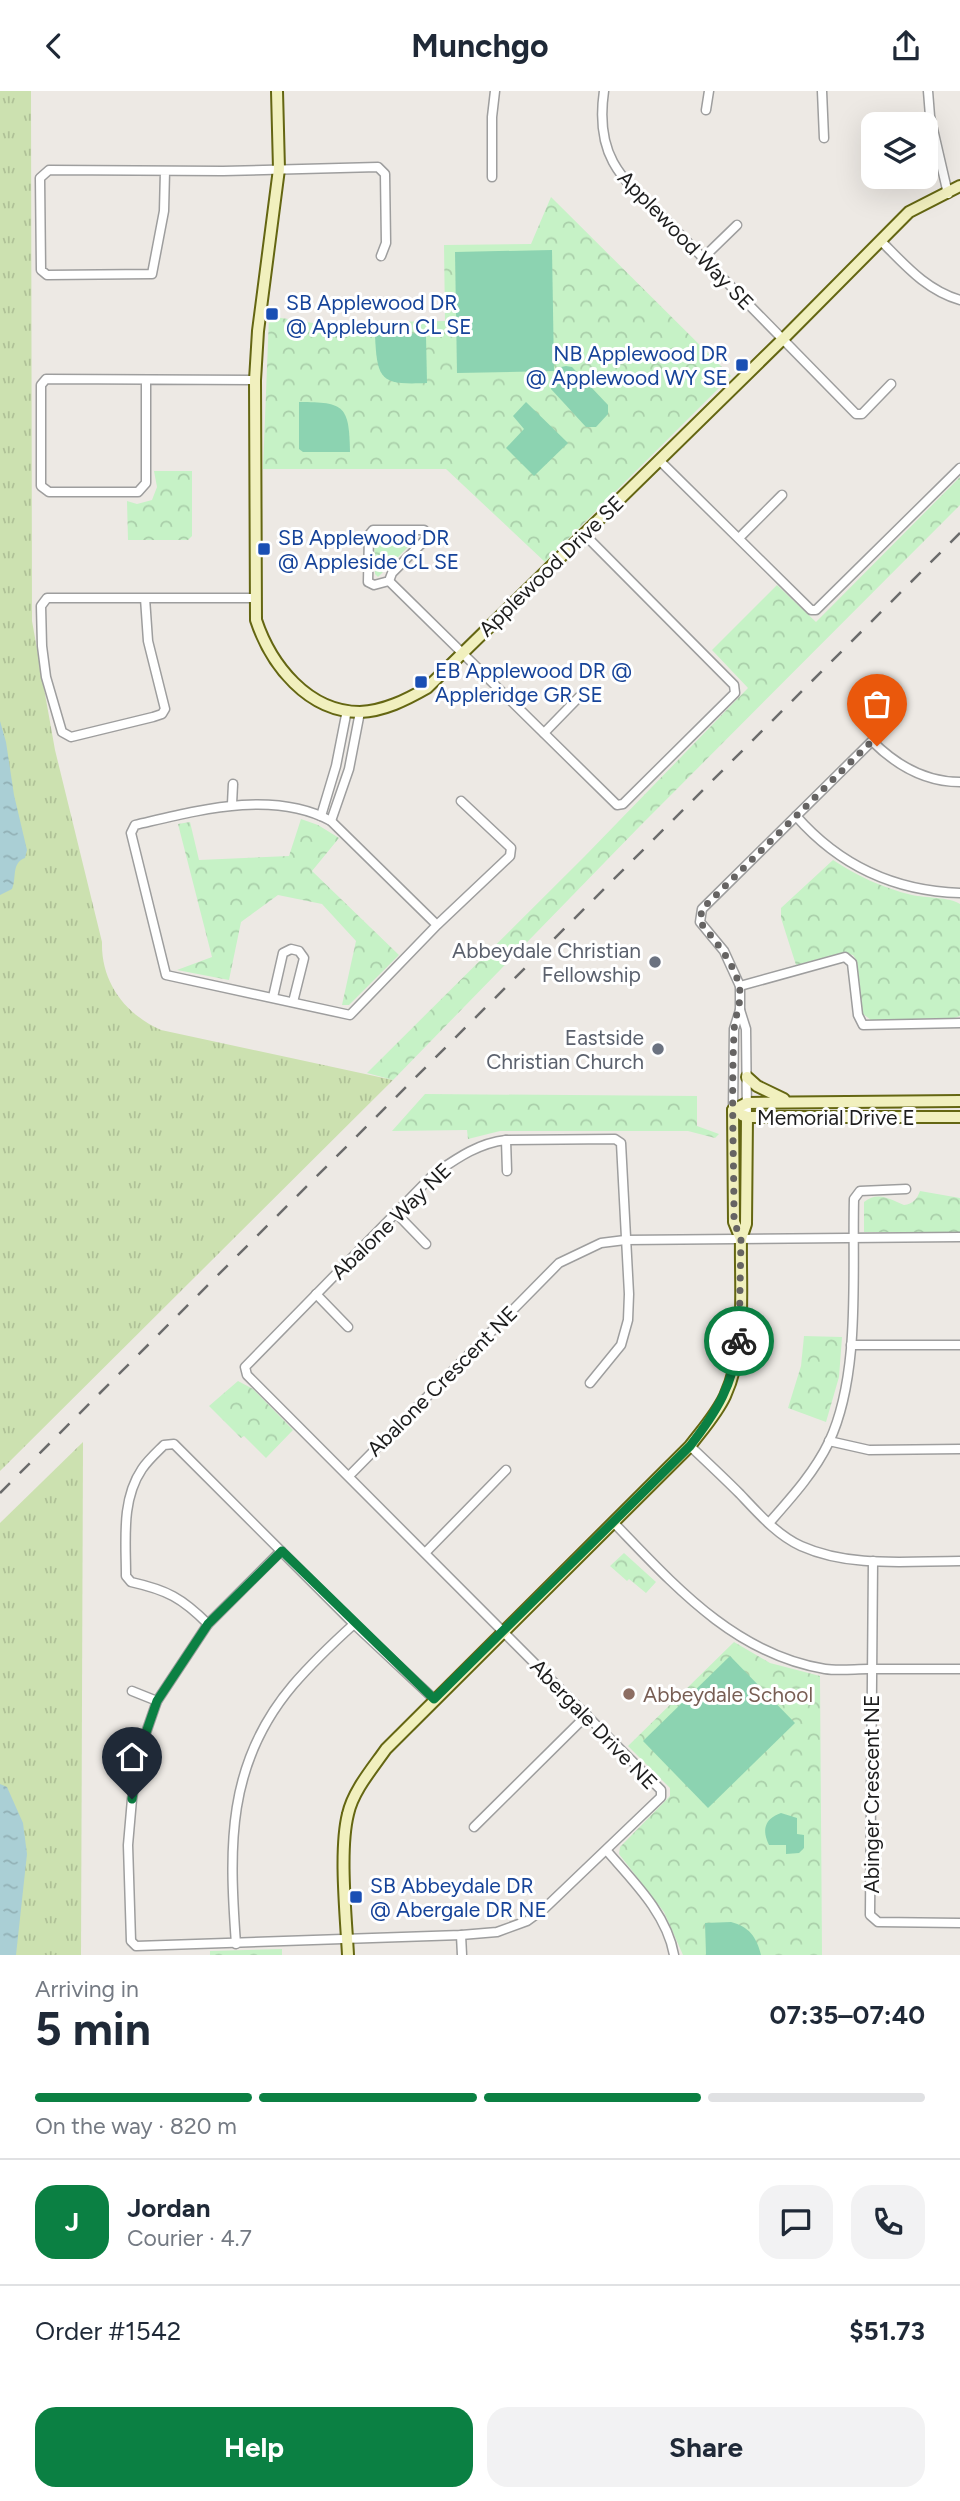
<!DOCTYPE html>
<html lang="en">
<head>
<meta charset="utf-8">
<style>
	body { margin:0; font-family:Figtree,sans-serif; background:#f2f2f3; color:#1f2937; height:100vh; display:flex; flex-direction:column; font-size:26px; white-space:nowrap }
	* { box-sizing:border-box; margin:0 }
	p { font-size:23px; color:#747a83 }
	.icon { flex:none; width:38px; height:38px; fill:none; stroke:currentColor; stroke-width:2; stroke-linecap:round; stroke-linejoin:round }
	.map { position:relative; height:1864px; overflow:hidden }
	.panel { display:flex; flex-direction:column; background:#fff; flex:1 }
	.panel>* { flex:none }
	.buttons { position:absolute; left:861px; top:21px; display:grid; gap:14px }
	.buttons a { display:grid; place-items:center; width:77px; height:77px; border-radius:14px; background:#fff; box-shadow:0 7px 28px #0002; font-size:35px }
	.pin { position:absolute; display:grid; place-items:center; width:60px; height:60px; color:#fff; margin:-72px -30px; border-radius:50% 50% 50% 0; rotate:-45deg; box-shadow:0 0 7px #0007 }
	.pin .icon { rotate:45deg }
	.courier { position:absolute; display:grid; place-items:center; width:70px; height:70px; margin:-35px; border:5px solid #0b8043; border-radius:50%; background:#fff; color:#222; box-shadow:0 2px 9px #0007 }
	.head em { font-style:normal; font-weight:700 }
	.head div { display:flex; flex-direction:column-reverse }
	.head { display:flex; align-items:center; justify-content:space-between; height:119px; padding:0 35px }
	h1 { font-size:46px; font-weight:700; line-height:52px }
	.bar { display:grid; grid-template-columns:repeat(4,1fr); gap:10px 7px; align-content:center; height:84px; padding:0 35px }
	.bar i { height:9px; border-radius:5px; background:#e0e1e3 }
	.bar .selected { background:#0b8043 }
	.bar p { grid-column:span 4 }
	.line { display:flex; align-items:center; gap:18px; padding:0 35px; border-top:2px solid #e0e1e3 }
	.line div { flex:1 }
	.round { display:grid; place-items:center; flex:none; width:74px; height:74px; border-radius:21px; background:#f2f2f3 }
	.cta { display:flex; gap:14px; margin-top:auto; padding:14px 35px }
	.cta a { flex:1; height:80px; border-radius:21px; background:#0b8043; color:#fff; font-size:28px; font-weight:700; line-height:80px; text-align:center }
	.cta a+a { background:#f2f2f3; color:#1f2937 }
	header { display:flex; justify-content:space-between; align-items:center; height:91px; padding:0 35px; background:#fff; font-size:32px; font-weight:700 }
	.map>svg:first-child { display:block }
	.grass { fill:url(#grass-tufts) }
	.park { fill:url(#park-crowns) }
	.pitch { fill:#8cd3b1 }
	.water { fill:url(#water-ripples) }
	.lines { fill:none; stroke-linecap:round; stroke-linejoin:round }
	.street-casing { stroke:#9e9e9e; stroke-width:11 }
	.secondary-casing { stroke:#646612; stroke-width:14 }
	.street { stroke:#fff; stroke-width:8 }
	.secondary { stroke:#f1f0be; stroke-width:10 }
	.rail { stroke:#6b6b6b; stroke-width:2.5; stroke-dasharray:14 14; stroke-linecap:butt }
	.done { stroke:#666463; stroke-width:7; stroke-dasharray:0 12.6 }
	.route { stroke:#0b8043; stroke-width:9 }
	.transit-dot { fill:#1a4fb4; stroke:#fff; stroke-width:2.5 }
	.worship-dot { fill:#6b7280; stroke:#fff; stroke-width:2.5 }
	.education-dot { fill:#8d6e63; stroke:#fff; stroke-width:2.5 }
	.labels { text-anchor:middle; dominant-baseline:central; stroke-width:6; stroke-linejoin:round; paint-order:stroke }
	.street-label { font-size:21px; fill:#1d1d1d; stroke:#fff }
	.transit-label { font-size:21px; fill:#164399; stroke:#fff; text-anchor:start }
	.worship-label { font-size:21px; fill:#5b616d; stroke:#fff; text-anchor:end }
	.education-label { font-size:21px; fill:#785e54; stroke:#fff; text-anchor:start }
</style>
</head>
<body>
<header><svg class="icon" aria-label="back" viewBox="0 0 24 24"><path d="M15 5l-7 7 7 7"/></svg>Munchgo<svg class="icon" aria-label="share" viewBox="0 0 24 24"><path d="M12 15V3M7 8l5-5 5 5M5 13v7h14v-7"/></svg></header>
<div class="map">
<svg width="960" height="1864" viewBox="0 0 960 1864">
	<defs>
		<pattern id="grass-tufts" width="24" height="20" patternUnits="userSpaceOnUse" patternTransform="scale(1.75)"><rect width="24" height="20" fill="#cce1b0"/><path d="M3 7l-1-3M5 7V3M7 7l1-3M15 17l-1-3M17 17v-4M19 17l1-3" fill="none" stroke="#afc197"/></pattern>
		<pattern id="park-crowns" width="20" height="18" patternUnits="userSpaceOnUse" patternTransform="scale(1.75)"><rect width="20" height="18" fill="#c6f2c6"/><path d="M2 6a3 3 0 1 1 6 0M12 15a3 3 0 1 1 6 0" fill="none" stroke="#aacfaa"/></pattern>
		<pattern id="water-ripples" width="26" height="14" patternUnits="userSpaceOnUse" patternTransform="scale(1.75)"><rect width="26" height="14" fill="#aacfd5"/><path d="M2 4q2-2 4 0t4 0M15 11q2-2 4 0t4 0" fill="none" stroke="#92b1b6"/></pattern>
	</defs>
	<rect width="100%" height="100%" fill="#ede9e4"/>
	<g class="grass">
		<path d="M0,0H31L32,530L55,659L102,851C101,891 125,923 161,939L393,989L0,1380Z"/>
		<path d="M83,1351L81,1864H0V1432Z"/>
	</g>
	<g class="park">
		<path d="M551,106L731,285L545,471L446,378H263L269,225L313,232L445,230L444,154L531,153Z"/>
		<path d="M154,380H192V445L188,449H128L127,410L137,413L152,409L157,396Z"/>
		<path d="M960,386V414L640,735L393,989L367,982L585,765L748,597L712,559L777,494L816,531Z"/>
		<path d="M378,445H410L415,449L378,486L375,483L374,451Z"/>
		<path d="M301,728L318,734L339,747L312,780L399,864L349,914H342L356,850L322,813L278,804L241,831L229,889L177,879L212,866L178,733L190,731L199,769L289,765Z"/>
		<path d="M833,769C857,785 883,797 912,804C925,807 950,806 960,813V925L954,927L871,929L863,923L857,870L853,864L841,862L796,874L781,827V817Z"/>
		<path d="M425,1003L697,1005V1035L719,1043L715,1047L688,1040H500L468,1048L467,1039L392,1040Z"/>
		<path d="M920,1100L960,1107V1141H864V1111C878,1100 889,1108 904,1114C913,1113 917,1108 920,1100Z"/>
		<path d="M804,1245L842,1246L839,1286L826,1331L788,1317L801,1275Z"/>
		<path d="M238,1290L253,1298L293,1339L266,1367L244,1345L241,1347L209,1315Z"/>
		<path d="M624,1462L656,1491L646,1502L629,1488L627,1490L610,1475Z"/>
		<path d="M734,1551L770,1572L820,1585L822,1864H683L664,1821L619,1763L620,1756L670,1705V1697L628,1655Z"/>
		<path d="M282,1858V1864H210V1860Z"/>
	</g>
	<g class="pitch">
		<path d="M552,159L554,280L457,282L455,161Z"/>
		<path d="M422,242L426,245L427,292C381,294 377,290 375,244Z"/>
		<path d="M566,275L572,276L608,314V323L596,336H586L551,298V287L561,276Z"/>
		<path d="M299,311C345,311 349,315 350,361H303L299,358Z"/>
		<path d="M526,311L568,352L534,385L506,357L524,338L513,325Z"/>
		<path d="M730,1565L795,1632L708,1717L643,1650Z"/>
		<path d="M781,1722L797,1727V1743L804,1744V1757L799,1762L786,1763V1754H769C762,1739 764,1728 781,1722Z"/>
		<path d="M731,1831C749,1836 756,1845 761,1864H706L705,1832Z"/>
	</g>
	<g class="water">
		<path d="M0,630L6,651L14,704L27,759L25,767C11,772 17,787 12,798L0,804Z"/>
		<path d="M0,1693L7,1696L23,1732L27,1763L16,1864H0Z"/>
	</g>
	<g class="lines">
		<g class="street-casing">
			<g id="street">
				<path d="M604,0C595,62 618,86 662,125L856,323H862L891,293"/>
				<path d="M822,0L824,47"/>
				<path d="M928,0L930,25L948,103"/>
				<path d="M706,19L709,0"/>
				<path d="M165,80L164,120L152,183L47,184L41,179L40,87L49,79L223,80L378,76L385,83L386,152L381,165"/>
				<path d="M492,86V26L495,0"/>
				<path d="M881,150C905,174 926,199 960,209"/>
				<path d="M703,167L737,134"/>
				<path d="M146,289V392L138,401H49L41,395V294L46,288L255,289"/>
				<path d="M659,369L811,519H816L960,377"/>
				<path d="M373,439H424L427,447L392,482L389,490L374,494L368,491L369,444Z"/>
				<path d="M739,447L782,404"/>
				<path d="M389,490L617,714L623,713L735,602L734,594L585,444"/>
				<path d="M145,507L148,550L165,618L162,623L153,626L71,646L62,641L46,586L42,555L41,515L47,507H256"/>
				<path d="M544,642L583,602"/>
				<path d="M232,713L233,693"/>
				<path d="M321,725L336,675L347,619"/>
				<path d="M796,725C839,774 895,800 960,802"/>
				<path d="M331,730L349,678L360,621"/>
				<path d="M437,834L331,730C272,698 196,720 135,734L131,742L166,884L350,924L437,834L510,765L511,757L461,710"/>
				<path d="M740,895L845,866L852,872L858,924L863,934L960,932"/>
				<path d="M273,906L283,862L291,858L299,860L304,867L293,911"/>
				<path d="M740,919L746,938L747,1026"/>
				<path d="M733,1019L734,938L740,919V895L724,860L700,831L702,818L872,650C896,674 925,691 960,691"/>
				<path d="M506,1049L507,1080"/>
				<path d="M396,1122L426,1153"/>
				<path d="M316,1203L348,1236"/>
				<path d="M851,1254H960"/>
				<path d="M829,1350L869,1359L960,1358"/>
				<path d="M690,1355C707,1371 724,1387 740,1403C758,1422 777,1444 801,1455C850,1477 908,1470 960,1470"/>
				<path d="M349,1385L559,1172L601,1152L625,1149L960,1146"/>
				<path d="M613,1431C674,1494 734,1563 825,1578C839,1580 855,1578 868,1578C899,1578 929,1578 960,1578"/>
				<path d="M769,1432C791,1407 814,1382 829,1351C861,1283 852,1182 854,1108L860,1100L906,1098"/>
				<path d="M281,1460L208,1533L157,1610L140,1659L132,1708L128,1754L131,1850L136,1855L461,1844L497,1841L527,1830L545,1817L661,1706V1699L247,1284L245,1276L434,1083C456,1068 478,1052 506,1049L615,1048L621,1052L629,1203L628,1229L621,1254L590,1292"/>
				<path d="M426,1461L506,1379"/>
				<path d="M873,1470L870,1824L878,1831L960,1832"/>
				<path d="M208,1533C182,1507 167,1499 131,1491L126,1485C126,1449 121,1409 142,1378C148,1369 157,1361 164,1354L174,1353L354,1533L434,1608"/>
				<path d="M132,1600L157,1610"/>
				<path d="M474,1736L587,1624"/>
				<path d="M607,1760C633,1790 667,1823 674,1864"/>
				<path d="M461,1844L462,1864"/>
				<path d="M236,1853C229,1756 226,1673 293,1594C312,1572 333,1552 354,1533"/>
			</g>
		</g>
		<g class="secondary-casing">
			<g id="secondary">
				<path d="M277,0L279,78L258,240L255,289L256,529C271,574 308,621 360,621C384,620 406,609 427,597L783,248L909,121L960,95"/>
				<path d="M747,986L757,995L784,1008"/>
				<path d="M733,1019L747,1012L960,1010"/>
				<path d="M733,1019L734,1131L741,1148"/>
				<path d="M742,1024L747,1026H960"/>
				<path d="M348,1864C346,1825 339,1759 348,1723C353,1700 372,1678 386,1658L690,1355C702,1339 716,1324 725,1305C747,1257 740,1200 741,1148L746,1133L747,1026"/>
			</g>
		</g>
		<use href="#street" class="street"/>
		<use href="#secondary" class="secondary"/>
		<path class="rail" d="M0,1402L960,442"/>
	</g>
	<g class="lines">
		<path class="done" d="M739,1250L741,1148L734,1131C734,1068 731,1005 734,942C734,925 743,912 739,894C733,870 715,850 700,831L702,818L872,650L877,655"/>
		<path class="route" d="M132,1708L140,1659L157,1610L208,1533L282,1460L434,1608L690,1355C718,1319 732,1295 739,1250"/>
	</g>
	<g class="transit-dot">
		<rect x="265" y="216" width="14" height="14" rx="3.5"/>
		<rect x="735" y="267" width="14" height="14" rx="3.5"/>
		<rect x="257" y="451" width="14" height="14" rx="3.5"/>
		<rect x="414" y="584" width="14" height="14" rx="3.5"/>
		<rect x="349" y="1799" width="14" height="14" rx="3.5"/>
	</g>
	<g class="worship-dot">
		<circle cx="655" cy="871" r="7"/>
		<circle cx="658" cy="958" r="7"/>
	</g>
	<circle class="education-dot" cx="629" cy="1603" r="7"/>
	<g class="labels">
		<g class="street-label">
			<text transform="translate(686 149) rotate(46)">Applewood Way SE</text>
			<text transform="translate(551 475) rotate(-44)">Applewood Drive SE</text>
			<text x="836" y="1026">Memorial Drive E</text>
			<text transform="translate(391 1130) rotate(-44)">Abalone Way NE</text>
			<text transform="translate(442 1290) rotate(-45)">Abalone Crescent NE</text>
			<text transform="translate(594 1633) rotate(46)">Abergale Drive NE</text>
			<text transform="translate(871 1703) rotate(-90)">Abinger Crescent NE</text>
		</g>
		<g class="transit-label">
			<text x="286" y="211">SB Applewood DR<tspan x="286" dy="24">@ Appleburn CL SE</tspan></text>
			<text x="728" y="262" text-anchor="end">NB Applewood DR<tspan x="728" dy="24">@ Applewood WY SE</tspan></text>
			<text x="278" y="446">SB Applewood DR<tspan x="278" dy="24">@ Appleside CL SE</tspan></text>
			<text x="435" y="579">EB Applewood DR @<tspan x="435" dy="24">Appleridge GR SE</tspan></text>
			<text x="370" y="1794">SB Abbeydale DR<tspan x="370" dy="24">@ Abergale DR NE</tspan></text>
		</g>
		<g class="worship-label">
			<text x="641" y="859">Abbeydale Christian<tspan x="641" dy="24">Fellowship</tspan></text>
			<text x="644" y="946">Eastside<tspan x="644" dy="24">Christian Church</tspan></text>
		</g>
		<g class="education-label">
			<text x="643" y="1603">Abbeydale School</text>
		</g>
	</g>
</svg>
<div class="buttons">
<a><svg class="icon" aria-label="layers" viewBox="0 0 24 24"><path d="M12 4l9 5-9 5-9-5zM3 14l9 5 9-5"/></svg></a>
</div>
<div class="pin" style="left:877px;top:655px;background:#ea580c"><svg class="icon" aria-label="bag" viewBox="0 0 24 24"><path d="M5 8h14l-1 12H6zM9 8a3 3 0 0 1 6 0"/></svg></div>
<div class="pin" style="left:132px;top:1708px;background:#1f2937"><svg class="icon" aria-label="home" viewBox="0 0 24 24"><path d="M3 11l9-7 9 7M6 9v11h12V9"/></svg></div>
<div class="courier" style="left:739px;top:1250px"><svg class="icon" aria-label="bike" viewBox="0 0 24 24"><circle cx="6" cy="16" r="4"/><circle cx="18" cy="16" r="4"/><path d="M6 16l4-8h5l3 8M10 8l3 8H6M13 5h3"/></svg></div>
</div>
<section class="panel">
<div class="head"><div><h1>5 min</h1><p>Arriving in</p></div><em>07:35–07:40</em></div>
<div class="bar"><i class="selected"></i><i class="selected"></i><i class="selected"></i><i></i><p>On the way · 820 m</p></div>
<div class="line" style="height:126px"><b class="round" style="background:#0b8043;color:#fff">J</b><div><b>Jordan</b><p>Courier · 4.7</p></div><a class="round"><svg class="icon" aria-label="chat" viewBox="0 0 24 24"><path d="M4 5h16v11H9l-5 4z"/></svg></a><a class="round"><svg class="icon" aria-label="phone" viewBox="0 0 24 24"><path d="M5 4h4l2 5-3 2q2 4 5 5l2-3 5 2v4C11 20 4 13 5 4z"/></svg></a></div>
<div class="line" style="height:91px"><div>Order #1542</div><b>$51.73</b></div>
<div class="cta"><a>Help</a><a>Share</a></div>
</section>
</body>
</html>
